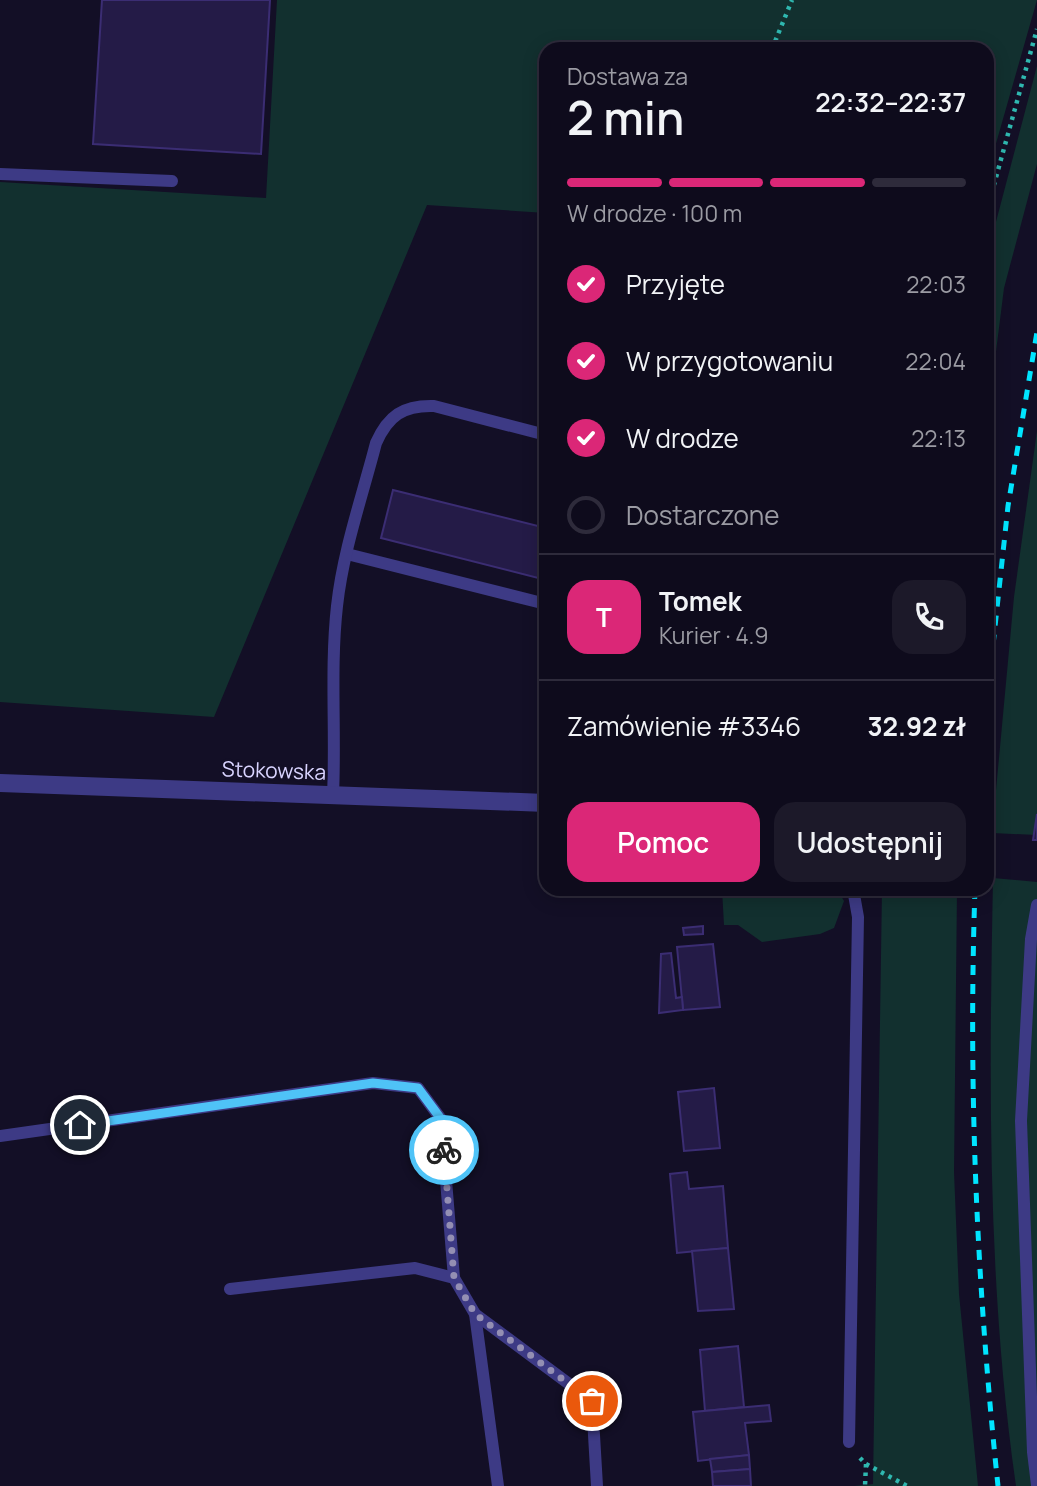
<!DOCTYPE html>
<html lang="pl">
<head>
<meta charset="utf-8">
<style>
	body { margin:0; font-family:Manrope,sans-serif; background:#1c1929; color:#f1f3f6; height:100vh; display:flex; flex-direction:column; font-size:26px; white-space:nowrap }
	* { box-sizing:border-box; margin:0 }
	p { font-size:23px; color:#9b9ba3 }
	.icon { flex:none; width:38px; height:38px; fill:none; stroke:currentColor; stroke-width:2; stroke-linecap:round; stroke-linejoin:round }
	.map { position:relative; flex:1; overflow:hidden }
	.details { position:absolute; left:539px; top:42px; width:455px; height:854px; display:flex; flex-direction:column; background:#0e0b1c; border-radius:21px; box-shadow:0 4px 18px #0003,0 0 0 2px #2e2b3b }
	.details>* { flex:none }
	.pin { position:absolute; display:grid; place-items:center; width:60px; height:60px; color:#fff; margin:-30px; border:4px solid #fff; border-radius:50%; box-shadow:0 2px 7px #0007 }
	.courier { position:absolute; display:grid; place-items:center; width:70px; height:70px; margin:-35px; border:5px solid #4fc3f7; border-radius:50%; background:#fff; color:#222; box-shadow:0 2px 9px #0007 }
	.headline em { font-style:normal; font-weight:600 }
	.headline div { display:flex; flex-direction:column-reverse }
	.headline { display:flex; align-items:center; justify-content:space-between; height:119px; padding:0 28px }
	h1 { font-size:46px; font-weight:600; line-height:52px }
	.bar { display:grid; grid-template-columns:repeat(4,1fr); gap:10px 7px; align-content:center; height:84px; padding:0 28px }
	.bar i { height:9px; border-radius:5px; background:#2e2b3b }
	.bar .on { background:#db2777 }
	.bar p { grid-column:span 4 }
	.line { display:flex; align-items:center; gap:18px; padding:0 28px; border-top:2px solid #2e2b3b }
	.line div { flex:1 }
	.round { display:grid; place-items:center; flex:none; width:74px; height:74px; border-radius:21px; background:#1c1929 }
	ol { padding:0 28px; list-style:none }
	li { display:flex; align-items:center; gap:21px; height:77px }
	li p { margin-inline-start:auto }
	li .icon { padding:7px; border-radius:50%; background:#db2777; color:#fff; stroke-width:4 }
	li:last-child { color:#9b9ba3 }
	li i { width:38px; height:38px; border:4px solid #2e2b3b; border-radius:50% }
	.button { display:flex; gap:14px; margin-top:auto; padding:14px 28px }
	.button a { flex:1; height:80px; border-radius:21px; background:#db2777; color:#fff; font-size:28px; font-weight:600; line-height:80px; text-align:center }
	.button a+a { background:#1c1929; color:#f1f3f6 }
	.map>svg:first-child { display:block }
	.green { fill:#12302f }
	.building { fill:#241b47; stroke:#3b2d73; stroke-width:2 }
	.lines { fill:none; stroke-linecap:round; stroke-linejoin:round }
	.path { stroke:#2fb8b0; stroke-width:4.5; stroke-dasharray:3.5 5; stroke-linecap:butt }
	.service { stroke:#3d3a85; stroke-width:12 }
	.minor { stroke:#3d3a85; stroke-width:18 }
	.rail { stroke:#00e5ff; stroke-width:5; stroke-dasharray:10 9; stroke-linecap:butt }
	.done { stroke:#948fb3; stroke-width:7; stroke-dasharray:0 12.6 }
	.route { stroke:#4fc3f7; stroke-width:9 }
	.labels { text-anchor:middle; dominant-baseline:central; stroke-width:5; stroke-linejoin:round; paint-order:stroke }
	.street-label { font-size:21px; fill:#d9d4ff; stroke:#130f26 }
</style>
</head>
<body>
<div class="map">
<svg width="1037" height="1486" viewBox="0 0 1037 1486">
	<rect width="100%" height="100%" fill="#130f26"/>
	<g class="green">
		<path d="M277,0H1037L987,175V49H546V213L427,205L214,717L0,702V182L266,198Z"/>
		<path d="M1037,66V164L1004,288L987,423V256Z"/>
		<path d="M1037,431V835L992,833L1014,597Z"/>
		<path d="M993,878L1037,882V1486H1016C987,1285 989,1080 993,878Z"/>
		<path d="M722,889H837L844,901L834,928L820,934L762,942L738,925H724Z"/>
		<path d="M882,889H957L954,1172L959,1294L978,1486H854L873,1484Z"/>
	</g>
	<g class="building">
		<path d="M102,0H270L261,154L93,144Z"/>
		<path d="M393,490L546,528V580L381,538Z"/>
		<path d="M1037,814V840H1033Z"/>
		<path d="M703,926V934L684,935L683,928Z"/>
		<path d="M713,944L720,1007L683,1010L677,947Z"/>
		<path d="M671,953L676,998L682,997L683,1010L659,1013L661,954Z"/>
		<path d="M714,1088L720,1148L684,1151L678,1092Z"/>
		<path d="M687,1172L689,1189L723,1186L728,1248L677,1253L670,1174Z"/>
		<path d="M728,1248L734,1309L698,1311L692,1251Z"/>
		<path d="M738,1346L744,1407L705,1411L700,1350Z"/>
		<path d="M769,1405L771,1421L745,1423L749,1455L698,1461L693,1412Z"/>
		<path d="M749,1455L750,1469L712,1472L710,1459Z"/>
		<path d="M750,1469L751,1486H713L712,1472Z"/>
	</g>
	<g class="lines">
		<g class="path">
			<path d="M772,49L792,0"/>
			<path d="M987,210L1037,29"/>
			<path d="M860,1458L866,1464L865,1486"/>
			<path d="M866,1464L907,1486"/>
		</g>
		<g class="service">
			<path d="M0,174L172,181"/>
			<path d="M347,554L546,604"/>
			<path d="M333,795C336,732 330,669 337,606C343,551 362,497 376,443C388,416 403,405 434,406L546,435"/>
			<path d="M1037,905L1031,939L1021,1121L1033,1452L1037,1485"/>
			<path d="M0,1136L373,1083L418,1088L441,1119L454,1278"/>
			<path d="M230,1289L415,1268L454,1278L475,1314L498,1486"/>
			<path d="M475,1314L592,1401L597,1486"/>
			<path d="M849,1442L858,917L853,889"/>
		</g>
		<path class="minor" d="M0,783L546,803"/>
		<g class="rail">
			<path d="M987,701L1008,506L1037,332"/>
			<path d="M975,889C968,1089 977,1287 998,1486"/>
		</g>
	</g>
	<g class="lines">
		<path class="done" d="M444,1150L454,1278L475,1314L592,1401"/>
		<path class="route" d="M80,1125L373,1083L418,1088L441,1119L444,1150"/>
	</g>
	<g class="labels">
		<g class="street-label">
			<text transform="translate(274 770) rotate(2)">Stokowska</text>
		</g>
	</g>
</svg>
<div class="pin" style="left:592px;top:1401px;background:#ea580c"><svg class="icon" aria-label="bag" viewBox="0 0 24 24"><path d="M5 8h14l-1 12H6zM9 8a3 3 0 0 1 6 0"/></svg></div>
<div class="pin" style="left:80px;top:1125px;background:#1f2937"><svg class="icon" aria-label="home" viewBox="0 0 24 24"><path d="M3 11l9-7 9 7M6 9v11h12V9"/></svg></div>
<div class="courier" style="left:444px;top:1150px"><svg class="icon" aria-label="bike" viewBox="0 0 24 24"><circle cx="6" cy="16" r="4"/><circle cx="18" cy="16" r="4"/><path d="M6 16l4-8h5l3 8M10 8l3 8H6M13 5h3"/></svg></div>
<section class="details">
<div class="headline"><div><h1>2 min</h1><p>Dostawa za</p></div><em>22:32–22:37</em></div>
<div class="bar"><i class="on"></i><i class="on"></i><i class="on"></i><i></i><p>W drodze · 100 m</p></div>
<ol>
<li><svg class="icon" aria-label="check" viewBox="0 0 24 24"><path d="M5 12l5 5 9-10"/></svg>Przyjęte<p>22:03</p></li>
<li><svg class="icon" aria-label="check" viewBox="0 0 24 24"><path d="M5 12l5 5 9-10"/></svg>W przygotowaniu<p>22:04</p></li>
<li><svg class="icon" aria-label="check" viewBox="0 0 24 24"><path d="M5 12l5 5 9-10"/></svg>W drodze<p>22:13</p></li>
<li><i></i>Dostarczone</li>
</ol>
<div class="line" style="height:126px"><b class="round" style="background:#db2777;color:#fff">T</b><div><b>Tomek</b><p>Kurier · 4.9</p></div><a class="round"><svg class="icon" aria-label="phone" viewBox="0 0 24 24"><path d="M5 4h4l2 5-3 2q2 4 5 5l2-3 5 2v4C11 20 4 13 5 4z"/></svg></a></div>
<div class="line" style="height:91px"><div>Zamówienie #3346</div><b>32.92 zł</b></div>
<div class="button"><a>Pomoc</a><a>Udostępnij</a></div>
</section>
</div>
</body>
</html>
